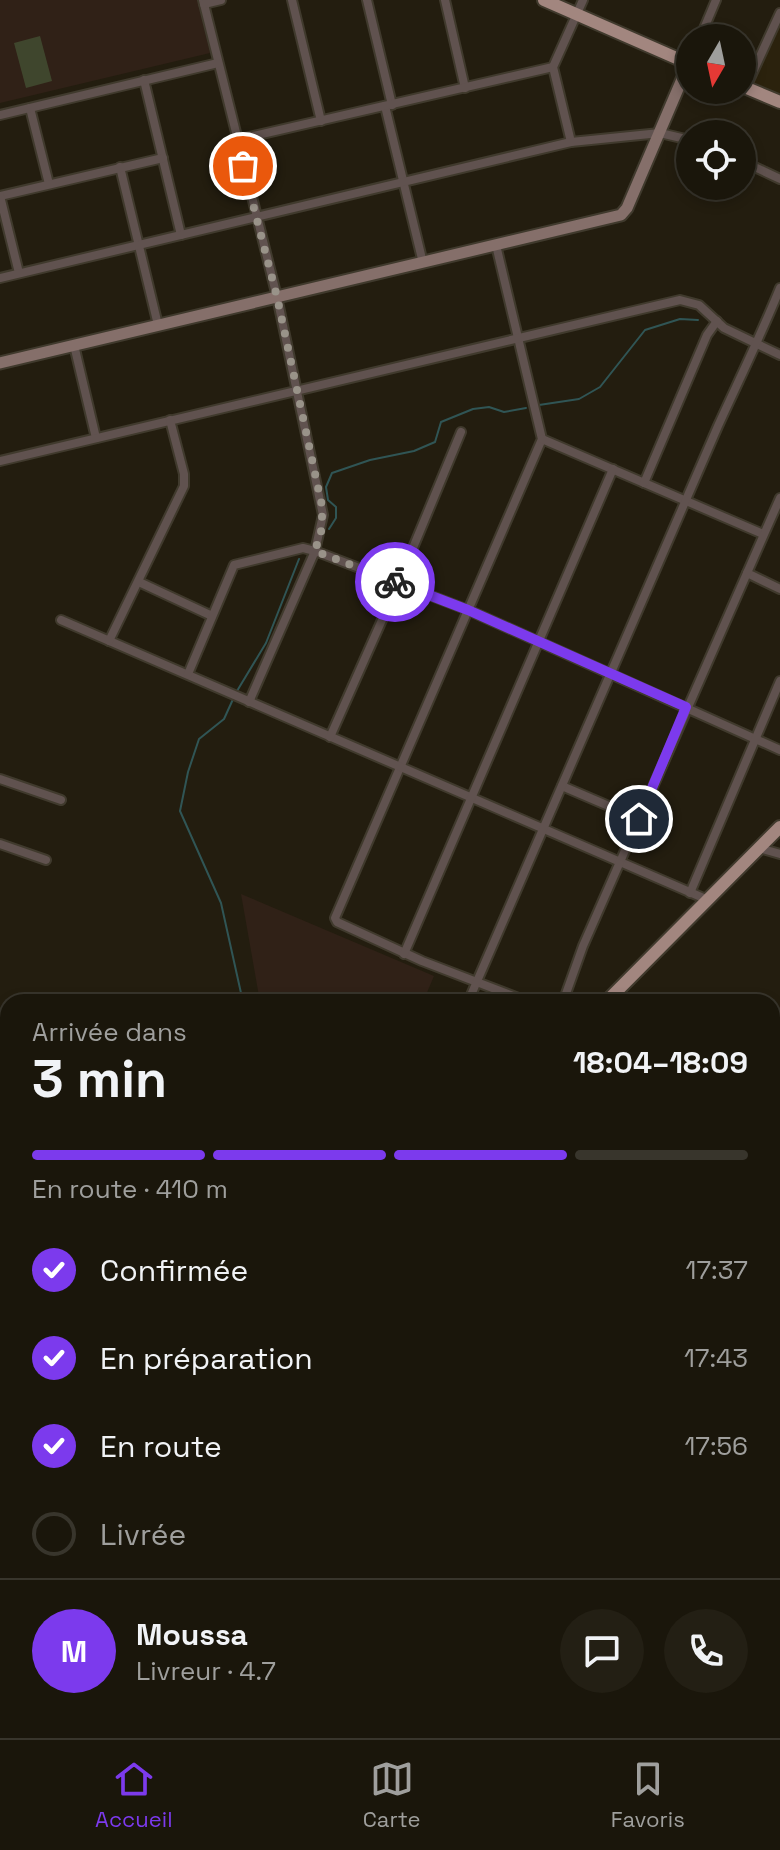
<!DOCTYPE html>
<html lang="fr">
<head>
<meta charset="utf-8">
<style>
	body { margin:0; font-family:"Space Grotesk",sans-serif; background:#231f14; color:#f1f3f6; height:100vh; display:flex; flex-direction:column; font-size:30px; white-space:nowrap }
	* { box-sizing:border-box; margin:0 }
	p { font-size:26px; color:#9f9f9d }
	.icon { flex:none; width:44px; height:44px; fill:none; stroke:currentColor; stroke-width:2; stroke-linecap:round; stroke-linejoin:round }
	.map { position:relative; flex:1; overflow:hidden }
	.panel { position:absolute; left:0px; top:994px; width:780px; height:744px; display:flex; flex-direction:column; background:#1a160b; border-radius:24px 24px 0 0; box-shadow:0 4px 12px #0003,0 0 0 2px #38352c }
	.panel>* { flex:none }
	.needle { width:52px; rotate:189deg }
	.controls { position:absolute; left:676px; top:24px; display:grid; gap:16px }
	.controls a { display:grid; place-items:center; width:80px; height:80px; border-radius:50%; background:#1a160b; box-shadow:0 4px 12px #0003,0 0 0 2px #38352c; font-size:40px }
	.pin { position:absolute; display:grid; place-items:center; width:68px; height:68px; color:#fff; margin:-34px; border:4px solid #fff; border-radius:50%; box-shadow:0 2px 8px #0007 }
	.courier { position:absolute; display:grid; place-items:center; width:80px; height:80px; margin:-40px; border:6px solid #7c3aed; border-radius:50%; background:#fff; color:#222; box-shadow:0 2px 10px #0007 }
	.head em { font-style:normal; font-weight:600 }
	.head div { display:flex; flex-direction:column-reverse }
	.head { display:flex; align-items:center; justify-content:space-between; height:136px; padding:0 32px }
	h1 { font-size:52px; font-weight:600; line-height:60px }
	.bar { display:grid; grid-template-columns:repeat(4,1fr); gap:12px 8px; align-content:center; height:96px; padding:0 32px }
	.bar i { height:10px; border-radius:6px; background:#38352c }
	.bar .selected { background:#7c3aed }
	.bar p { grid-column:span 4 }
	.line { display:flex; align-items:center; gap:20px; padding:0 32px; border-top:2px solid #38352c }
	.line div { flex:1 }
	.round { display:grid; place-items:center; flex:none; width:84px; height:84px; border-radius:42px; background:#231f14 }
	ol { padding:0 32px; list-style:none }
	li { display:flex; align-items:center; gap:24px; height:88px }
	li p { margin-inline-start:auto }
	li .icon { padding:8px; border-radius:50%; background:#7c3aed; color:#fff; stroke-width:4 }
	li:last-child { color:#9f9f9d }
	li i { width:44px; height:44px; border:4px solid #38352c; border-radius:50% }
	.tab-bar { display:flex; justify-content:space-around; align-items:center; height:112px; border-top:2px solid #38352c; background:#1a160b; font-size:22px; color:#9f9f9d }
	.tab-bar a { display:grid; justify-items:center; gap:4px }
	.tab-bar .selected { color:#7c3aed }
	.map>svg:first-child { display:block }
	.built { fill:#2b220d }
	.education { fill:#302117 }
	.green { fill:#3f462d }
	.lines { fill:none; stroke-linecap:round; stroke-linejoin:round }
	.stream { stroke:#305555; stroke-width:2 }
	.street-casing { stroke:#403a2d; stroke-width:12 }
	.secondary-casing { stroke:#403a2d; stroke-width:15 }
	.primary-casing { stroke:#403a2d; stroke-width:16 }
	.street { stroke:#60524f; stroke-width:8 }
	.secondary { stroke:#856f6a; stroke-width:11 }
	.primary { stroke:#a2867f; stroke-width:12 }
	.done { stroke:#999389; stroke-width:8; stroke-dasharray:0 14.4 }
	.route { stroke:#7c3aed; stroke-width:10 }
</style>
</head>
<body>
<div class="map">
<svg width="780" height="1738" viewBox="0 0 780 1738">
	<rect width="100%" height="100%" fill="#231d0f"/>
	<path class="built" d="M780,14V94L750,81Z"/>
	<g class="education">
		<path d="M0,0H197L210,53L0,103Z"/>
		<path d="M241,894L434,976L423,1002H260Z"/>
	</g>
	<path class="green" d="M40,36L52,81L26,88L14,43Z"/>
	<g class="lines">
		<g class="stream">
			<path d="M539,405L579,399L600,387L645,330L680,319L698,320"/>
			<path d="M329,529L336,518V507L328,500L326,487L332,473L370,460L414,451L435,442L441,422L473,409L489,407L504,412L526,408"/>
			<path d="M237,691L266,643L299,559"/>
			<path d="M234,697L224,719L199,739L188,772L180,811L221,903L243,1002"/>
			<path d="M147,1738L149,1730"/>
		</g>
		<g class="street-casing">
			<g id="street">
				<path d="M203,0L277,297L323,515L315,551L249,702"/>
				<path d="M292,0L321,121"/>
				<path d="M367,0L392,105"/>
				<path d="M445,0L465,88"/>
				<path d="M204,4L221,0"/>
				<path d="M700,38L716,0"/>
				<path d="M144,80L181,235"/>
				<path d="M746,87L780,13"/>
				<path d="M385,106L423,263"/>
				<path d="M30,108L49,184"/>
				<path d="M0,115L218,63"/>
				<path d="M236,140L553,67"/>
				<path d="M571,142L553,67L583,0"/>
				<path d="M742,161L780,179"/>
				<path d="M120,167L158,325"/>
				<path d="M0,196L163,158"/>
				<path d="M0,196L19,273"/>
				<path d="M496,245L542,439L335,918L337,922L422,961L529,1002"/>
				<path d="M0,278L571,142L660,133L690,140"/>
				<path d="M74,345L96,438"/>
				<path d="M542,439L763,534"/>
				<path d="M0,461L680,300L699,305L724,328L780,355"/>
				<path d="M644,483L707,335L717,321"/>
				<path d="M747,573L780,589"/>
				<path d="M139,582L212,616"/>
				<path d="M61,620L708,900"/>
				<path d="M109,641L184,486V474L170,420"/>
				<path d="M188,674L234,565L303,548L315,551L468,610L780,750"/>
				<path d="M330,737L398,584L461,432"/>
				<path d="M0,779L61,800"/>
				<path d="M562,786L639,819"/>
				<path d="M0,844L46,860"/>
				<path d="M759,848L780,854"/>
				<path d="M690,893L780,681"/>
				<path d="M404,954L613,469"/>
				<path d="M468,1002L718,426C739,380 761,335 780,288"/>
				<path d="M563,1002L583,946L780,498"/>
				<path d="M0,1324L8,1327"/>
			</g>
		</g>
		<g class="secondary-casing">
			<g id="secondary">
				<path d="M0,363L621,215L627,208L689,63"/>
				<path d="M0,1171L8,1173"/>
			</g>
		</g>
		<g class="primary-casing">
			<g id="primary">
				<path d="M544,0L690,64"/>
				<path d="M742,86L780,102"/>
				<path d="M606,1002L780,827"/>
				<path d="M0,1407L8,1402"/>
			</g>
		</g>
		<use href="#street" class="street"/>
		<use href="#secondary" class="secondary"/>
		<use href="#primary" class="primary"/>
	</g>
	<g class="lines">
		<path class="done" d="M243,166L277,297L322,506V528L315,551L395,582"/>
		<path class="route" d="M395,582L468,610L686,707L639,819"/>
	</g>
</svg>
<div class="controls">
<a><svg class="needle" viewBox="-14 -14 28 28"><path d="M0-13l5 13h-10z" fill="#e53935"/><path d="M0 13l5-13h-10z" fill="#9f9f9d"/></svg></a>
<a><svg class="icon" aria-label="locate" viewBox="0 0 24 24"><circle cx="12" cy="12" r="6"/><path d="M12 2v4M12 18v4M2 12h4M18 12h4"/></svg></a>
</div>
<div class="pin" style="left:243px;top:166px;background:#ea580c"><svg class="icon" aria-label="bag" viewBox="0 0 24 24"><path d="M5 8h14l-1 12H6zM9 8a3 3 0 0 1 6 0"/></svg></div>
<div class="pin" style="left:639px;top:819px;background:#1f2937"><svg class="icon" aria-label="home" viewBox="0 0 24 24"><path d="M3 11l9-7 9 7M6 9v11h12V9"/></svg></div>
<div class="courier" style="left:395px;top:582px"><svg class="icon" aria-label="bike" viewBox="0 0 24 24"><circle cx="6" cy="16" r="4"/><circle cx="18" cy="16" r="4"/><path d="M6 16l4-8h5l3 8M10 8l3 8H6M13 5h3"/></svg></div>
<section class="panel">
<div class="head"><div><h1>3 min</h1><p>Arrivée dans</p></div><em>18:04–18:09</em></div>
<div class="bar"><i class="selected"></i><i class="selected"></i><i class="selected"></i><i></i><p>En route · 410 m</p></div>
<ol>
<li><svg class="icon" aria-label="check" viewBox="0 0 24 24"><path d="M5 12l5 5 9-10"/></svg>Confirmée<p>17:37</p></li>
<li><svg class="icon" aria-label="check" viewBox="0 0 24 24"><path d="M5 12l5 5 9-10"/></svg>En préparation<p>17:43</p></li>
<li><svg class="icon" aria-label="check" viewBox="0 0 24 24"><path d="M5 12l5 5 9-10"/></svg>En route<p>17:56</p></li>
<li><i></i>Livrée</li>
</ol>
<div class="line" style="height:144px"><b class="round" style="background:#7c3aed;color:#fff">M</b><div><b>Moussa</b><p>Livreur · 4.7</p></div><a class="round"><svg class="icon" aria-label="chat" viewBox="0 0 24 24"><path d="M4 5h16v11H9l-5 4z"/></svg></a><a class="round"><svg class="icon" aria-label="phone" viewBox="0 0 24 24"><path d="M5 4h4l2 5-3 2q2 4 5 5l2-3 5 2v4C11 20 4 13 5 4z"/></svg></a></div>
</section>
</div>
<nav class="tab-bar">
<a class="selected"><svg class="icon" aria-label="home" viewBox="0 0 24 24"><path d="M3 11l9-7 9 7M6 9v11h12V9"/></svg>Accueil</a>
<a><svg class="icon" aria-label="map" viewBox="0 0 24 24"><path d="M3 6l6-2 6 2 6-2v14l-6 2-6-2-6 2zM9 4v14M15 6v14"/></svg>Carte</a>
<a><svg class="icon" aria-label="saved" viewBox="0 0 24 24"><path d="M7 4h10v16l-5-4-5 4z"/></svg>Favoris</a>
</nav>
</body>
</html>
